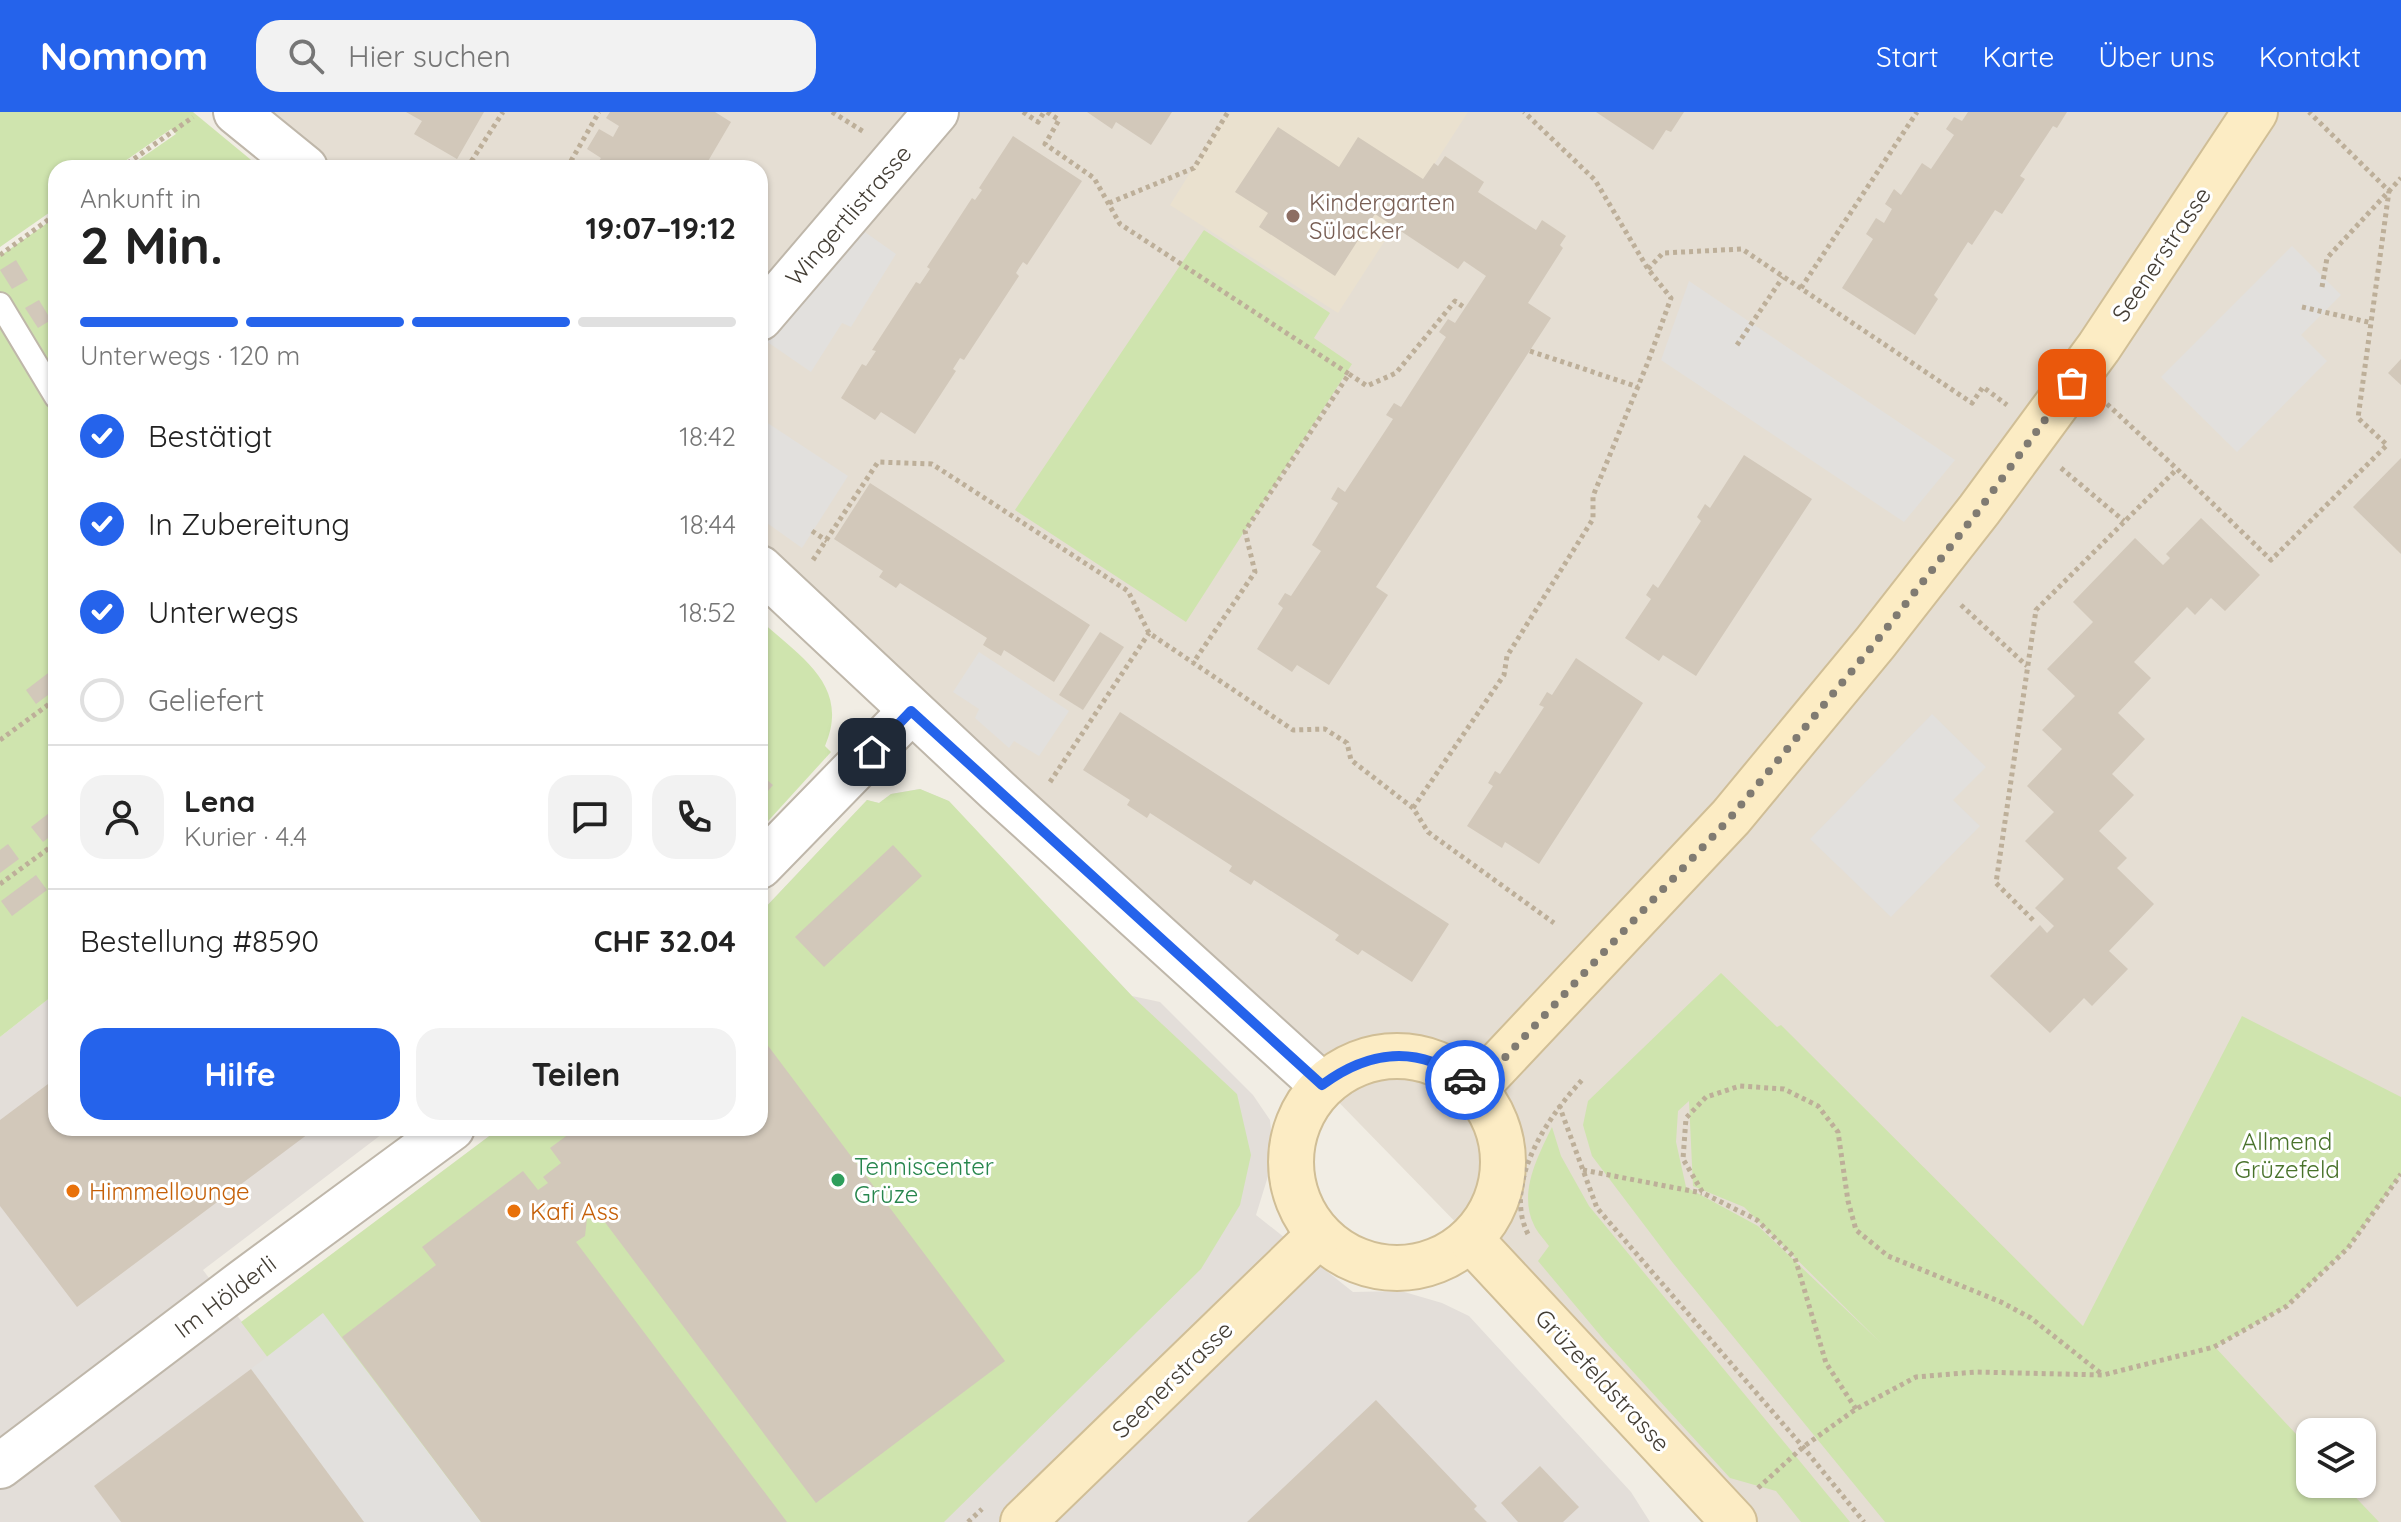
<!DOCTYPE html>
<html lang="de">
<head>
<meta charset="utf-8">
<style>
	body { margin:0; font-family:Quicksand,sans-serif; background:#f2f2f2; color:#222; height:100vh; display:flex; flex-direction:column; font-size:30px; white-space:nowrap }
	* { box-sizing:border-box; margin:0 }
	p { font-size:26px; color:#767676 }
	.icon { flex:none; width:44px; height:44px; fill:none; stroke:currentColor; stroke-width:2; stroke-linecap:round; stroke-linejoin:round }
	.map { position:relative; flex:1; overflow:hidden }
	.details { position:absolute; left:48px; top:48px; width:720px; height:976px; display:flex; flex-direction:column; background:#fff; border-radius:24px; box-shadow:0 2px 6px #0004 }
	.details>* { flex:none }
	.tools { position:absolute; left:2296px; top:1306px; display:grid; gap:16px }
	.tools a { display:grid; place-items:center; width:80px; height:80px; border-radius:16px; background:#fff; box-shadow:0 2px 6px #0004; font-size:40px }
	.pin { position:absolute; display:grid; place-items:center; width:68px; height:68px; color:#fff; margin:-34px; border-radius:16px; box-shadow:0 4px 12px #0006 }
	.courier { position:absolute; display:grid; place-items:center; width:80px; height:80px; margin:-40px; border:6px solid #2563eb; border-radius:50%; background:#fff; color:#222; box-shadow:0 2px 10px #0007 }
	.overview em { font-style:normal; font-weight:700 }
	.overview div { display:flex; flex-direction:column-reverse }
	.overview { display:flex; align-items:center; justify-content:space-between; height:136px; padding:0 32px }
	h1 { font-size:52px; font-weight:700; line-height:60px }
	.bar { display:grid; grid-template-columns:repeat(4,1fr); gap:12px 8px; align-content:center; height:96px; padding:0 32px }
	.bar i { height:10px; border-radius:6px; background:#e0e0e0 }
	.bar .selected { background:#2563eb }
	.bar p { grid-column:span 4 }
	.line { display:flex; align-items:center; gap:20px; padding:0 32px; border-top:2px solid #e0e0e0 }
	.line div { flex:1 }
	.round { display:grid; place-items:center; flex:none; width:84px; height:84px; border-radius:24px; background:#f2f2f2 }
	ol { padding:0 32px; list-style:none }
	li { display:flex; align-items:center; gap:24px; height:88px }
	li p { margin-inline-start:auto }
	li .icon { padding:8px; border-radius:50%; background:#2563eb; color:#fff; stroke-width:4 }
	li:last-child { color:#767676 }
	li i { width:44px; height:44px; border:4px solid #e0e0e0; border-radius:50% }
	.button { display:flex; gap:16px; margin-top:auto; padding:16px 32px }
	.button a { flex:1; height:92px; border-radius:24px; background:#2563eb; color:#fff; font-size:32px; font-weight:700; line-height:92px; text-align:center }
	.button a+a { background:#f2f2f2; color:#222 }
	header { display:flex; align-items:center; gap:48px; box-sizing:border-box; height:112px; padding:0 40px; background:#2563eb; color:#fff }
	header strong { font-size:38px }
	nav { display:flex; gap:44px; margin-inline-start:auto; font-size:28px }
	.search { width:560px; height:72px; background:#f2f2f2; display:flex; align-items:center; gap:20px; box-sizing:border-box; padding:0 28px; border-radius:24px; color:#767676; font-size:30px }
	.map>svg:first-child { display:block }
	.residential { fill:#e5ded3; fill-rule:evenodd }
	.industrial { fill:#e3ded9 }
	.education { fill:#eae1cf }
	.green { fill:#cfe4ae; fill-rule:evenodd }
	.parking { fill:#e2e0dd }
	.building { fill:#d2c8ba }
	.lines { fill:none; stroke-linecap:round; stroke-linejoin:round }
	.lane-casing { stroke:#bfb7aa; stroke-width:26 }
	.street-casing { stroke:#bfb7aa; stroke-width:48 }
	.secondary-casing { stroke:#d0be96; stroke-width:48 }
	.path { stroke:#bdaf99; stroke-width:5; stroke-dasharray:4 4; stroke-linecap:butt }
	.lane { stroke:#fff; stroke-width:22 }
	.street { stroke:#fff; stroke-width:44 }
	.secondary { stroke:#fcecc4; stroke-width:44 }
	.done { stroke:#807b72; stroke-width:8; stroke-dasharray:0 14.4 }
	.route { stroke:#2563eb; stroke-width:10 }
	.education-dot { fill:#8d6e63; stroke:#fff; stroke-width:3 }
	.leisure-dot { fill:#2e9e5b; stroke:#fff; stroke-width:3 }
	.food-dot { fill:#e8710a; stroke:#fff; stroke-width:3 }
	.labels { text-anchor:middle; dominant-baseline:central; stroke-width:6; stroke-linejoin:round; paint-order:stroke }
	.education-label { font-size:24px; fill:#785e54; stroke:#fff; text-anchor:start }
	.street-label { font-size:24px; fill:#433d34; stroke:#fff }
	.park-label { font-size:24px; fill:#49722b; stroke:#fff }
	.leisure-label { font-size:24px; fill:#27864d; stroke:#fff; text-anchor:start }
	.food-label { font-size:24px; fill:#c56008; stroke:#fff; text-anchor:start }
</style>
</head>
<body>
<header>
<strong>Nomnom</strong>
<div class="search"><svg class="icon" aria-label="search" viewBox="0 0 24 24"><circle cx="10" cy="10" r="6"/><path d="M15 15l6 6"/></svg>Hier suchen</div>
<nav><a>Start</a><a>Karte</a><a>Über uns</a><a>Kontakt</a></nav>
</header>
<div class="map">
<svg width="2401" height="1410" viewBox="0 0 2401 1410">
	<rect width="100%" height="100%" fill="#f1ede4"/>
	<path class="residential" d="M236,0H2401V1410H1734L1506,1162L1322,973L760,456V56H305ZM2310,1320H2362V1372H2310Z"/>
	<path class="industrial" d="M920,677L948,689L1132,884L1160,890L1253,983L1270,1008L1272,1029L1269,1061L1256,1103L1353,1180L1401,1179L1442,1191L1469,1204L1631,1380L1650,1410H0V925L56,881V1016H390L203,1158L242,1210L500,1016H760V801L867,688L879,691L891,682Z"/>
	<path class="education" d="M1228,0H1468L1338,201L1170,93Z"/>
	<g class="green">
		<path d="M0,0H193L261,56H127L176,22L171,17L115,56H56V96L0,135Z"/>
		<path d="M56,105V881L0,925V144Z"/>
		<path d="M1204,118L1330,201L1314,226L1352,252L1186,510L1015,398Z"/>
		<path d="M760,508C800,545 851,573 825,634L831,640L760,718Z"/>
		<path d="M920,677L949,689L1132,884L1237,982L1251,1043L1240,1093L1201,1157L944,1410H392L241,1210L500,1016H760V801L867,688L879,691L891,682Z"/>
		<path d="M1721,861L1777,915L1781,913L2083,1214L2242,904L2401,985V1062L2348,1136L2287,1194L2215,1235L2310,1337V1372H2343L2379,1410H1885L1673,1151L1592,1044L1583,1013L1588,989ZM1689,989L1693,1074L1744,1095L1882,1232L1758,1114L1686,1075L1676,1030L1678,999Z"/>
		<path d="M1552,1015L1561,1044L1589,1094L1850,1410H1801L1776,1379L1730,1366L1605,1229L1538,1149L1549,1134C1544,1127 1537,1120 1534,1113C1518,1081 1538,1044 1552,1015Z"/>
	</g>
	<g class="parking">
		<path d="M845,106L896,142L851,215L842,211L811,260L760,225Z"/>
		<path d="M2292,134L2341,183L2301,223L2327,249L2237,340L2161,265Z"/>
		<path d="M1689,169L1955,348L1904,410L1661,248Z"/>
		<path d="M760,306L848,364L802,436L760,406Z"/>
		<path d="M979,540L1069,599L1039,644L1014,629L1009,636L975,606L979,597L953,580Z"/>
		<path d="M1932,602L1986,655L1953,688L1980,714L1891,805L1810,727Z"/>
		<path d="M323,1201L481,1410H364L251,1257Z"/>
	</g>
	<g class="building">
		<path d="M406,0H484L457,47L414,22L422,9Z"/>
		<path d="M610,0H715L731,10L704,56H594L601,46L587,37L599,17L613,25L619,14L606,6Z"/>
		<path d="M1087,0H1172L1151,33L1116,10L1112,17Z"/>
		<path d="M1596,0H1684L1671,20L1666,18L1653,38Z"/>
		<path d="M1968,0H2067L2057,16L2053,14L2020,64L2025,67L2002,102L1995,98L1972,133L1968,130L1934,183L1938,187L1915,223L1842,176L1873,127L1866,122L1876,106L1884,111L1892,97L1885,92L1894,77L1901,83L1922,51L1931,57L1954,23L1946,17L1954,5L1962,9Z"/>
		<path d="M1278,15L1339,55L1358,25L1423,67L1434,51L1438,54L1445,44L1484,70L1478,80L1536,118L1542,108L1566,124L1560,133L1563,136L1528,191L1551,206L1376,475L1388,483L1329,573L1297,553L1292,560L1257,537L1283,496L1278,492L1285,481L1291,484L1321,439L1312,433L1338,391L1331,387L1338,375L1345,380L1393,307L1386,303L1394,291L1401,295L1446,225L1439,220L1448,207L1455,211L1486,164L1464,149L1458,157L1375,102L1335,164L1259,115L1268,101L1235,80Z"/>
		<path d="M1013,24L1082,69L1027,153L1023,150L1019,156L1016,161L1019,164L964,248L960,246L953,257L956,259L915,322L881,300L875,308L841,286L862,252L866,254L876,239L872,238L916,170L920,172L930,157L927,155L972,86L975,88L982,78L979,76Z"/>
		<path d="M16,148L28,168L12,177L0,158Z"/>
		<path d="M39,188L51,208L38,216L25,196Z"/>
		<path d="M2401,247V273L2388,261Z"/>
		<path d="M1744,343L1812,387L1696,564L1663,543L1659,549L1625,526L1651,487L1646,483L1653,472L1658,476L1701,409L1697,405L1705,392L1710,396Z"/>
		<path d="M2401,346V442L2353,395Z"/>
		<path d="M870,371L1090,513L1054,570L1004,538L1001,544L983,533L987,526L900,471L896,476L879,465L883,459L834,427Z"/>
		<path d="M2201,406L2260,463L2225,499L2211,486L2195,503L2187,495L2134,550L2151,566L2118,601L2145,627L2112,662L2134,683L2099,719L2127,746L2117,756L2154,792L2109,839L2128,857L2092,894L2084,886L2050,921L1990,864L2040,813L2047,821L2054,814L2035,796L2064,767L2025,729L2054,700L2027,674L2062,637L2042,618L2075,584L2047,557L2093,510L2073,490L2135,426L2163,453L2170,446L2166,442Z"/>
		<path d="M1100,520L1124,535L1083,598L1059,583Z"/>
		<path d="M1576,546L1643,591L1539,752L1505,730L1502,736L1467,714L1493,674L1488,671L1495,659L1500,662L1544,595L1539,593L1547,580L1552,583Z"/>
		<path d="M56,555V577L36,592L26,578Z"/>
		<path d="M1120,600L1449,812L1412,870L1362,838L1358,843L1335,828L1339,823L1254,768L1251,773L1229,759L1232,754L1150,701L1147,706L1127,693L1130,688L1083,658Z"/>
		<path d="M760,662L773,673L763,685L760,682Z"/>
		<path d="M53,698L56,701V720L43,730L31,715Z"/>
		<path d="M8,732L19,747L0,761V738Z"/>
		<path d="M893,733L922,764L824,855L795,825Z"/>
		<path d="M36,763L47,778L12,804L1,789Z"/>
		<path d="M760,923L1005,1249L816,1391L589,1089L585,1124L576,1130L787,1410H481L342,1225L436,1153L422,1135L523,1059L538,1078L548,1071L543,1065L561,1051L550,1036L577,1016H760Z"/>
		<path d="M56,966V1016H316L77,1195L0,1094V1008Z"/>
		<path d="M251,1257L364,1410H121L94,1374Z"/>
		<path d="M1376,1288L1477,1394L1474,1397L1487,1410H1247Z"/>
		<path d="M1540,1354L1579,1395L1563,1410H1518L1501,1391Z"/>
	</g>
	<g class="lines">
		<g class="lane-casing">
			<path id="lane" d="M0,192L56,285"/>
		</g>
		<g class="street-casing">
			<g id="street">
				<path d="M236,0L305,56"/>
				<path d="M760,206L936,0"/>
				<path d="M760,456L998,679L1322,973"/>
				<path d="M760,754L911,599"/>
				<path d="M0,1354L243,1170L452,1016"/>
			</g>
		</g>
		<g class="secondary-casing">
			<g id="secondary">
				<circle cx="1397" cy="1050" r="106"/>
				<path d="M1475,977L1731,705L1875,531L1979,398L2099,235L2255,0"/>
				<path d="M1471,1128L1734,1410"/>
				<path d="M1023,1410L1319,1123"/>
			</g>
		</g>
		<g class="path">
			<path d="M832,0L864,20"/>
			<path d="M1023,0L1038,10L1044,0"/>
			<path d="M1047,0L1059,8L1045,32L1094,66L1120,112L1349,262L1245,419L1255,460L1193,551"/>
			<path d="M121,56L193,5"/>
			<path d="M467,56L503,0"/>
			<path d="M567,56L599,0"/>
			<path d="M1109,91L1194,56L1228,0"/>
			<path d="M0,143L56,102"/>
			<path d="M1648,157L1663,141L1742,137L1972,291L1983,275L2007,293"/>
			<path d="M2322,175L2327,146L2401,66"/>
			<path d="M1801,176L1917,0"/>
			<path d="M2302,195L2372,211"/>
			<path d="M1737,233L1783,165"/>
			<path d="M1530,239L1638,275"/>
			<path d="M1349,262L1367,274L1396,261L1455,189L1465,196"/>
			<path d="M2107,292L2177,357"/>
			<path d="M2061,356L2124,409"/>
			<path d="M812,419L827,429"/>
			<path d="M813,448L878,350L932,352L1128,479L1149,521L1293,618L1325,617L1347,631L1351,648L1413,696L1428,720L1554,811"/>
			<path d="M1961,493L2027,554"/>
			<path d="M0,628L56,587"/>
			<path d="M1050,670L1149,521"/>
			<path d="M1413,696L1504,563L1507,544L1593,407V384L1648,250L1671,186L1648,157L1595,68L1524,0"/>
			<path d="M0,772L56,731"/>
			<path d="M2033,808L1996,771L2036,498L2177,357L2271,448L2387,333L2358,306L2389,79L2309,0"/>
			<path d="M1559,993L1597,1096L1803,1335L1864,1410"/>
			<path d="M1583,1058L1702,1081"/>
			<path d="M1528,1122C1502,1071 1549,1003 1583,967"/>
			<path d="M1856,1297L1826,1251L1795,1146L1757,1108L1703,1081L1683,1047L1686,1006L1706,985L1740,974L1784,977L1818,994L1838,1020L1848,1089L1856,1118L1888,1144L2001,1190L2031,1206L2103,1263"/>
			<path d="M1758,1376L1803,1335L1856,1297L1916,1265L1976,1260L2103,1263L2214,1235L2287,1194L2348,1136L2401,1062"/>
			<path d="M968,1410L982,1397"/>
		</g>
		<use href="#lane" class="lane"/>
		<use href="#street" class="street"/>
		<use href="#secondary" class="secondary"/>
	</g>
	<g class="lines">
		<path class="done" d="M1465,968L1475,977L1480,972L1731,705L1875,531L1979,398L2072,271"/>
		<path class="route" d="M872,640L911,599L1322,973C1368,939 1417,932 1465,968"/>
	</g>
	<circle class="education-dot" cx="1293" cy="104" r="8"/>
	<circle class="leisure-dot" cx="838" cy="1068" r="8"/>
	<g class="food-dot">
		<circle cx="73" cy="1079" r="8"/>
		<circle cx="514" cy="1099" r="8"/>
	</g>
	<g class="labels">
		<g class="education-label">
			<text x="1309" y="90">Kindergarten<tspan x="1309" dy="28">Sülacker</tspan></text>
		</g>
		<g class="street-label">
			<text transform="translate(848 103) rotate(-49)">Wingertlistrasse</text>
			<text transform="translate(2161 142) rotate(-56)">Seenerstrasse</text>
			<text transform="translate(225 1184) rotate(-37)">Im Hölderli</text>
			<text transform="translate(1172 1267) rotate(-44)">Seenerstrasse</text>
			<text transform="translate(1603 1268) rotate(47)">Grüzefeldstrasse</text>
		</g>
		<g class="park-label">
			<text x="2287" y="1029">Allmend<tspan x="2287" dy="28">Grüzefeld</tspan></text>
		</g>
		<g class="leisure-label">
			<text x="854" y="1054">Tenniscenter<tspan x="854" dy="28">Grüze</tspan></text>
		</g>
		<g class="food-label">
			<text x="89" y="1079">Himmellounge</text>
			<text x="530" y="1099">Kafi Ass</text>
		</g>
	</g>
</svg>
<div class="tools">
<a><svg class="icon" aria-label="layers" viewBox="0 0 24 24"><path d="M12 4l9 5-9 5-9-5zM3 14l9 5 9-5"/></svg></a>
</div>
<div class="pin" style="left:2072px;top:271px;background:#ea580c"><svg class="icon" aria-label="bag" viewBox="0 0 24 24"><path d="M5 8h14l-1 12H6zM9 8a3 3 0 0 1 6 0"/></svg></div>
<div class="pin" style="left:872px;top:640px;background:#1f2937"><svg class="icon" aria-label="home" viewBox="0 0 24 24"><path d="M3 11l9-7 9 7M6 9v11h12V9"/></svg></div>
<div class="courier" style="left:1465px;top:968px"><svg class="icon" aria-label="car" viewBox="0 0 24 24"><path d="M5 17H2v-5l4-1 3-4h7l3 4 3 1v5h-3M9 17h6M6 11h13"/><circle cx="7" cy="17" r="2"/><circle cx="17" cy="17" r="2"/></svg></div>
<section class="details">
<div class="overview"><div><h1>2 Min.</h1><p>Ankunft in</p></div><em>19:07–19:12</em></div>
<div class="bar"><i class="selected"></i><i class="selected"></i><i class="selected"></i><i></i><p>Unterwegs · 120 m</p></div>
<ol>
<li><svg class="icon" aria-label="check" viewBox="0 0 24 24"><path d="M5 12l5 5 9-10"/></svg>Bestätigt<p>18:42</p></li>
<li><svg class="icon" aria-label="check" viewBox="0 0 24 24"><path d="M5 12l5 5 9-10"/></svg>In Zubereitung<p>18:44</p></li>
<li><svg class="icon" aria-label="check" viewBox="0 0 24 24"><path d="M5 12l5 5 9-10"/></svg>Unterwegs<p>18:52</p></li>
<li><i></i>Geliefert</li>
</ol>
<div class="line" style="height:144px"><a class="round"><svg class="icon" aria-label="person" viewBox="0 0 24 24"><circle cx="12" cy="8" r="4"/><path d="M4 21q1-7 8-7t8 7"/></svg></a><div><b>Lena</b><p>Kurier · 4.4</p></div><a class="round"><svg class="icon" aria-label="chat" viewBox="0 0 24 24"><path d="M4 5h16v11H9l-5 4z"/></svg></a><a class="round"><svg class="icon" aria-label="phone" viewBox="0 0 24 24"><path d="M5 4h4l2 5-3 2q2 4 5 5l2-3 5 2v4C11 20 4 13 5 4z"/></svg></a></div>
<div class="line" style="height:104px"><div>Bestellung #8590</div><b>CHF 32.04</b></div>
<div class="button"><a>Hilfe</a><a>Teilen</a></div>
</section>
</div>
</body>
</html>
